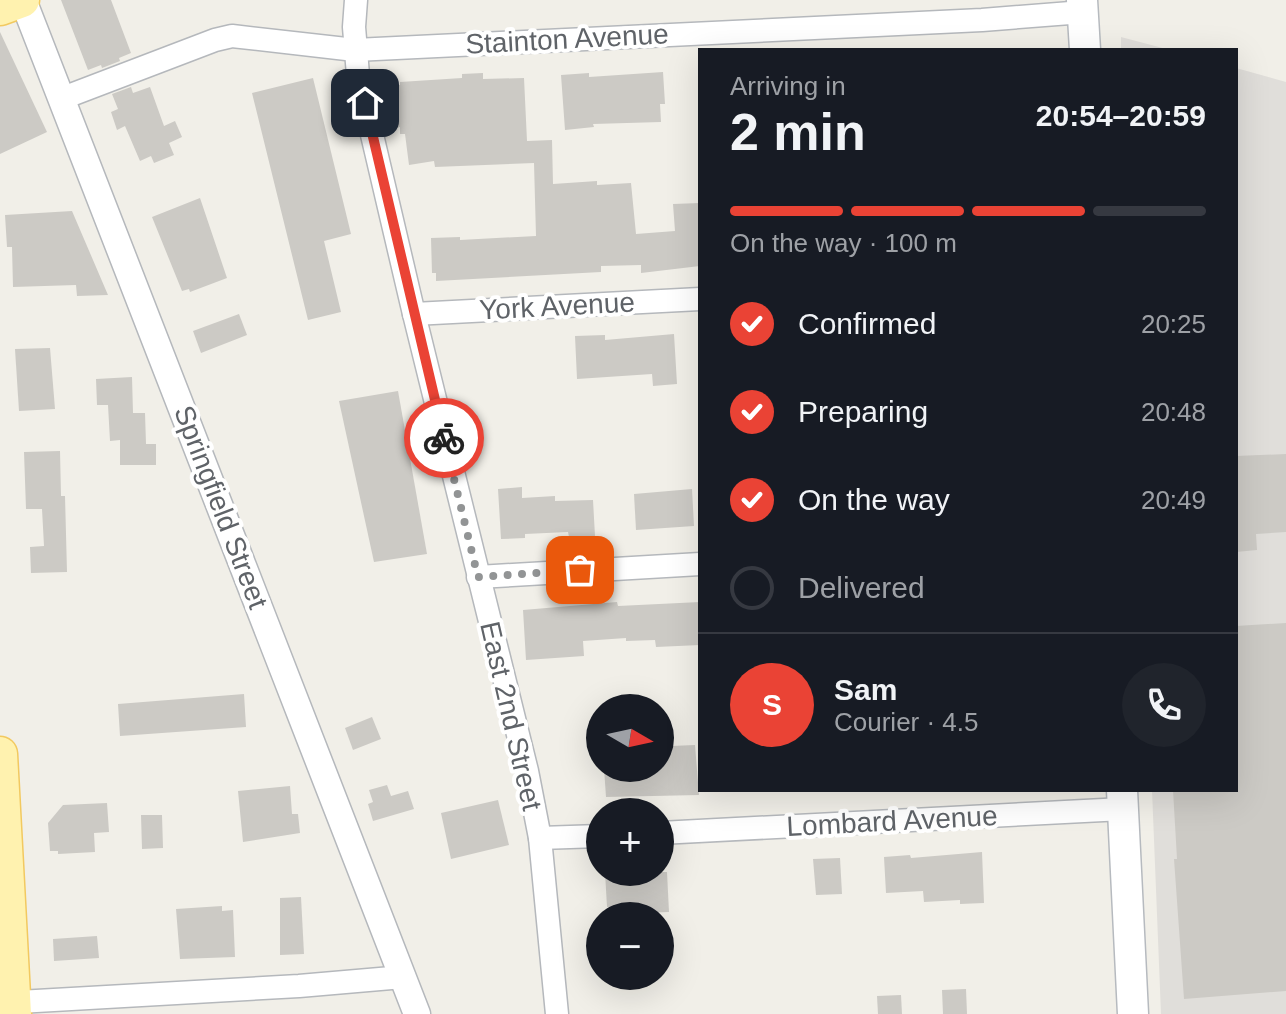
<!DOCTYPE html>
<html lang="en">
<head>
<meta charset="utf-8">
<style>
	body { margin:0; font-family:Helvetica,sans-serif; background:#20242c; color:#f1f3f6; height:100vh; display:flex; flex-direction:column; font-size:30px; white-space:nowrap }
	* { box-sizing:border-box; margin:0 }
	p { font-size:26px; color:#9ea1a6 }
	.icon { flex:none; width:44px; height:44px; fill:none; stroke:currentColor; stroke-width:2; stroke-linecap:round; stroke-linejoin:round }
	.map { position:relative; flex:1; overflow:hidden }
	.sheet { position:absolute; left:698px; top:48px; width:540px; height:744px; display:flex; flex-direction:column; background:#171b24; border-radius:0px; box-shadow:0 8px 32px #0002 }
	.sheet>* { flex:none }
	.needle { width:52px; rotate:99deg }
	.buttons { position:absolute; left:586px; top:694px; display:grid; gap:16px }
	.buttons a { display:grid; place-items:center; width:88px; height:88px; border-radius:50%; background:#171b24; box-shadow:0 8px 32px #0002; font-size:40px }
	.pin { position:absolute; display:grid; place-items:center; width:68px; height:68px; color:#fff; margin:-34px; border-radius:16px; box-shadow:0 4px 12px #0006 }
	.courier { position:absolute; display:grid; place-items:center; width:80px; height:80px; margin:-40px; border:6px solid #ea4335; border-radius:50%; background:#fff; color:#222; box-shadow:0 2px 10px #0007 }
	.summary em { font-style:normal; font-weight:700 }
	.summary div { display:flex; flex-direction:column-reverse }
	.summary { display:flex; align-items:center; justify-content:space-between; height:136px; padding:0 32px }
	h1 { font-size:52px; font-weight:700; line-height:60px }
	.bar { display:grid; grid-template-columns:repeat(4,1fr); gap:12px 8px; align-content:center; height:96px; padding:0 32px }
	.bar i { height:10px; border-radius:6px; background:#363941 }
	.bar .on { background:#ea4335 }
	.bar p { grid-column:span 4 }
	.line { display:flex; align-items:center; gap:20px; padding:0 32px; border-top:2px solid #363941 }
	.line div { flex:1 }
	.round { display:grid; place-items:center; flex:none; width:84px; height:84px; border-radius:42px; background:#20242c }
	ol { padding:0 32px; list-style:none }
	li { display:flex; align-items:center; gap:24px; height:88px }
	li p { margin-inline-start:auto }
	li .icon { padding:8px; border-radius:50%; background:#ea4335; color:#fff; stroke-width:4 }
	li:last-child { color:#9ea1a6 }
	li i { width:44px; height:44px; border:4px solid #363941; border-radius:50% }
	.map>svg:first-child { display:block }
	.industrial { fill:#e0deda }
	.building { fill:#cccac5 }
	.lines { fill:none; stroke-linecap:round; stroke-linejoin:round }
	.minor-casing { stroke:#b5b8bc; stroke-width:25 }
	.tertiary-casing { stroke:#b5b8bc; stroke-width:29 }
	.secondary-casing { stroke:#b6babf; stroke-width:33 }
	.primary-casing { stroke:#f2c960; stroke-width:37 }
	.minor { stroke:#fff; stroke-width:22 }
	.tertiary { stroke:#fff; stroke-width:26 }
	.secondary { stroke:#fff; stroke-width:30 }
	.primary { stroke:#fff2af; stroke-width:34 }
	.done { stroke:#929495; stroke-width:8; stroke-dasharray:0 14.4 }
	.route { stroke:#ea4335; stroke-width:10 }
	.labels { text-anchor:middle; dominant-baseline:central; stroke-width:8; stroke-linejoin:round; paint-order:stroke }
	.street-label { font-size:28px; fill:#5f6368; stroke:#fff }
</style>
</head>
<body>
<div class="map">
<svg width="1286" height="1014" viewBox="0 0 1286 1014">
	<rect width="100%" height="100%" fill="#f1efe8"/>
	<g class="industrial">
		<path d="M1121,37L1170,50H1121Z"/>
		<path d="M1236,68L1286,82V1014H1161L1152,790H1236Z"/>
	</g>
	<g class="building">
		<path d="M61,0H111L131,53L119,58L120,61L102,68L101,65L88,70Z"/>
		<path d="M0,32L47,132L0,154Z"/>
		<path d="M663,72L665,104H660L661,122L593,124L594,127L565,130L561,75L589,73V77Z"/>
		<path d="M483,73V79L524,78L527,141L552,140L553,184L597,181V185L631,183L636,234L675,231L673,204L700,203V266L641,273V265L601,266V272L436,281V273H432L431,238L460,237V240L536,236L534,163L435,167L434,161L409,165L405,134H400V127L396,128L394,85H400V82L462,78V74Z"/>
		<path d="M313,78L351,234L324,241L341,312L308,320L252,93Z"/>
		<path d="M131,87L133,93L150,87L164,126L175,121L182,137L169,143L174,155L154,163L151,156L140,161L125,126L117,130L111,112L118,109L112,94Z"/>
		<path d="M200,198L227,278L190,292L189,289L182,291L152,217Z"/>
		<path d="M72,211L108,295L77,296L76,285L13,287L12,247H7L5,215Z"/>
		<path d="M239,314L247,335L201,353L193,331Z"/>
		<path d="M674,334L677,384L653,386L652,374L577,379L575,336L605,335V340Z"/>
		<path d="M50,348L55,409L19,411L15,349Z"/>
		<path d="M132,377L133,413H145L146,444H156V465H120V440L110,441L108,405H97L96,379Z"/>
		<path d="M398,391L427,554L374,562L339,401Z"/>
		<path d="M60,451L61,496H65L67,572L31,573L30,547L44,546L42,509H26L24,452Z"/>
		<path d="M1286,454V532L1256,534L1257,550L1236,552V456Z"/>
		<path d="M522,487V498L555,496V501L593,500L595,536L569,537L568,532L525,534V538L501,539L498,489Z"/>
		<path d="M692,489L694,526L636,530L634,494Z"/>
		<path d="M617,602L618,606L700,602V645L656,647L655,640L626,641V638L583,641L584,656L526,660L523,610Z"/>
		<path d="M1286,623V991L1184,999L1174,859H1177L1173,790H1236V626Z"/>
		<path d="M244,694L246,727L120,736L118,704Z"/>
		<path d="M372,717L381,739L353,750L345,728Z"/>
		<path d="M695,745L699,795L606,797L604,768H660V752L671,751V746Z"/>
		<path d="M387,785L391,796L408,791L414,809L373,821L368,804L373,802L369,790Z"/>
		<path d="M290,786L292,814H298L300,833L243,842L238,791Z"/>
		<path d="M498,800L509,845L451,859L441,813Z"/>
		<path d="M107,803L109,832L94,833L95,852L58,854V851H50L48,823L63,805Z"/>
		<path d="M141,815H162L163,848L142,849Z"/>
		<path d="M982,852L984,903L960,904V900L924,902L923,891L886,893L884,857L910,855L911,858Z"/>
		<path d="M840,858L842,894L816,895L813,859Z"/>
		<path d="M605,872H667L669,912L639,913L638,905L607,907Z"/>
		<path d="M301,897L304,954L280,955V898Z"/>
		<path d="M222,906V911L233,910L235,957L180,959L176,909Z"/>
		<path d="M97,936L99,958L54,961L53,939Z"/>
		<path d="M966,989L967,1014H943L942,990Z"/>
		<path d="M901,995L902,1014H878L877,996Z"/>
	</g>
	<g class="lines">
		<g class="minor-casing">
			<g id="minor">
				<path d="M356,0L354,27L358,75L414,314L527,771L540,838L557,1014"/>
				<path d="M63,98L215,40L232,36L355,50L982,20L1083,12"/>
				<path d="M414,314L700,299"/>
				<path d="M478,577L700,564"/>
				<path d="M660,833L1123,809"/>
				<path d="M540,838L600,836"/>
				<path d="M1,1003L299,986L403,977"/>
			</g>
		</g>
		<g class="tertiary-casing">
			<path id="tertiary" d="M23,0L417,1014"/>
		</g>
		<g class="secondary-casing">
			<g id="secondary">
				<path d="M1082,0L1085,50"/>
				<path d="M1122,790L1133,1014"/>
			</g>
		</g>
		<g class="primary-casing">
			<g id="primary">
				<path d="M0,8L22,0"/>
				<path d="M0,754L14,1014"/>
			</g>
		</g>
		<use href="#minor" class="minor"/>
		<use href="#tertiary" class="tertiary"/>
		<use href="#secondary" class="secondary"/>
		<use href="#primary" class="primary"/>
	</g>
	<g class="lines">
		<path class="done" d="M444,438L478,577L580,570"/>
		<path class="route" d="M365,103L444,438"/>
	</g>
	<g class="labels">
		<g class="street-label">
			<text transform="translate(567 39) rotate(-3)">Stainton Avenue</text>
			<text transform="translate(557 306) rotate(-3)">York Avenue</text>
			<text transform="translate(221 507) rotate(69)">Springfield Street</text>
			<text transform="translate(511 716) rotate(77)">East 2nd Street</text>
			<text transform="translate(892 821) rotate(-3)">Lombard Avenue</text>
		</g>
	</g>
</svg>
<div class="buttons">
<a><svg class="needle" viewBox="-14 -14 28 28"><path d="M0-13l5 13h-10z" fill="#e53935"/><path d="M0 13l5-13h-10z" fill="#9ea1a6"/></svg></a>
<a>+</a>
<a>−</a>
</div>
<div class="pin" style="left:580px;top:570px;background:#ea580c"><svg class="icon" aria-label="bag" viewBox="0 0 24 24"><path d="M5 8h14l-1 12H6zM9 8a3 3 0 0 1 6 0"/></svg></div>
<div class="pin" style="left:365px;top:103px;background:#1f2937"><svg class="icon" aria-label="home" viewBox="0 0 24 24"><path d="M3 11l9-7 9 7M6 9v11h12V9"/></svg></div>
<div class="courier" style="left:444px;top:438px"><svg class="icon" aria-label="bike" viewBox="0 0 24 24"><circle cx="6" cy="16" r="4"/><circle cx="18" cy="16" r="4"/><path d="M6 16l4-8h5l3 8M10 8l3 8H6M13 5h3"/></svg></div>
<section class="sheet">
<div class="summary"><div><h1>2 min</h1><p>Arriving in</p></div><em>20:54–20:59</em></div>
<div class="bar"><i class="on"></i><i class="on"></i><i class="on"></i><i></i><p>On the way · 100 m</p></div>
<ol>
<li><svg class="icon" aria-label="check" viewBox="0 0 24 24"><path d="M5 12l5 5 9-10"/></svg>Confirmed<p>20:25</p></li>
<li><svg class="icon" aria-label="check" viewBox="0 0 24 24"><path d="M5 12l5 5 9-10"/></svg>Preparing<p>20:48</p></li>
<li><svg class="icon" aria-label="check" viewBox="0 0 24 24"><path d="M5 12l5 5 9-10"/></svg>On the way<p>20:49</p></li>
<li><i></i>Delivered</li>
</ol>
<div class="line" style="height:144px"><b class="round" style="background:#ea4335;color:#fff">S</b><div><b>Sam</b><p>Courier · 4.5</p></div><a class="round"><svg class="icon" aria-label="phone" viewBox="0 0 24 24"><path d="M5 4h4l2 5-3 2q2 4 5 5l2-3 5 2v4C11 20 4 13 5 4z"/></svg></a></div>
</section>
</div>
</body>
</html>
